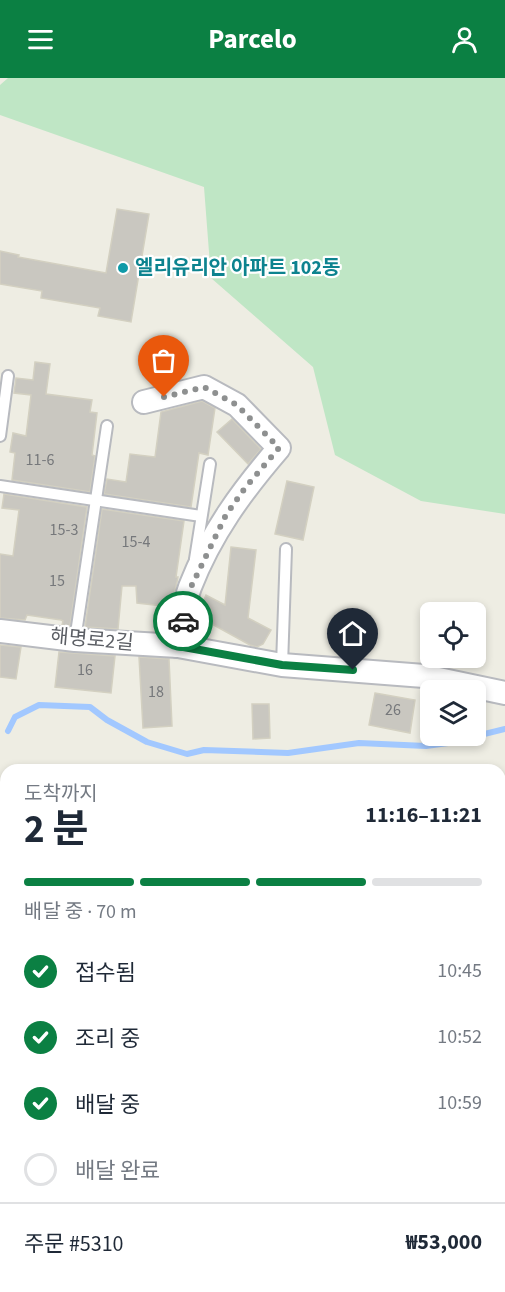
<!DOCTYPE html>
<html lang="ko">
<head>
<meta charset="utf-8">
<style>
	body { margin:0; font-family:"Source Sans 3","Noto Sans KR",sans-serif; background:#f2f2f3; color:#1f2937; height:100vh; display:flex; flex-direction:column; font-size:22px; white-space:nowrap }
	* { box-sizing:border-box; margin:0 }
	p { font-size:20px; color:#747a83 }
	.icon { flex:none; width:33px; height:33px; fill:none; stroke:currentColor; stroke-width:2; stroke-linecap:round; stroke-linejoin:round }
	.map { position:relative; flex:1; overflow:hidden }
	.sheet { position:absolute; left:0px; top:686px; width:506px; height:530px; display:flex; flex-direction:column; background:#fff; border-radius:18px 18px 0 0; box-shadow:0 3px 9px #0003 }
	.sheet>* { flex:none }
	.fabs { position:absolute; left:420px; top:524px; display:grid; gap:12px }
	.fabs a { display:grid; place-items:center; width:66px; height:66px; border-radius:9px; background:#fff; box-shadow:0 3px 9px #0003; font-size:30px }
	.pin { position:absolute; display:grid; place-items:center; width:51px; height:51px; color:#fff; margin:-62px -26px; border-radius:50% 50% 50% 0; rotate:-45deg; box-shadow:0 0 6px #0007 }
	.pin .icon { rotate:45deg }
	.courier { position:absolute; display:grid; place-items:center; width:60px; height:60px; margin:-30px; border:4px solid #0b8043; border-radius:50%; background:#fff; color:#222; box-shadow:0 2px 8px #0007 }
	.summary em { font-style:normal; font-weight:700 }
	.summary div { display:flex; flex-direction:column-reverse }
	.summary { display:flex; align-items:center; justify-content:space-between; height:102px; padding:0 24px }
	h1 { font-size:39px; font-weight:700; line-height:45px }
	.bar { display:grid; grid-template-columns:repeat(4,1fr); gap:9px 6px; align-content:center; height:72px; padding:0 24px }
	.bar i { height:8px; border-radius:4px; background:#e0e1e3 }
	.bar .on { background:#0b8043 }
	.bar p { grid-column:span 4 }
	.line { display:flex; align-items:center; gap:15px; padding:0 24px; border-top:2px solid #e0e1e3 }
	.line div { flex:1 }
	ol { padding:0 24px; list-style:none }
	li { display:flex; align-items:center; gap:18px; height:66px }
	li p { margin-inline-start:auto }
	li .icon { padding:6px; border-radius:50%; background:#0b8043; color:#fff; stroke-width:4 }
	li:last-child { color:#747a83 }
	li i { width:33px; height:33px; border:3px solid #e0e1e3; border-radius:50% }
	header { display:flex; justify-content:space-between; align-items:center; height:78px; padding:0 24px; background:#0b8043; color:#fff; font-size:27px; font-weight:700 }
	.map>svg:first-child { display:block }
	.green { fill:#bfe6c5 }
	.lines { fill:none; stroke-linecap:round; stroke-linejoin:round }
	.stream { stroke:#a2c8ff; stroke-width:6 }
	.building { fill:#c9c7c0; stroke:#d3d0c1; stroke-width:1.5 }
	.lane-casing { stroke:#b8babf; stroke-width:14 }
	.street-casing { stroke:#b8babf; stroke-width:26 }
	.path { stroke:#98c7ac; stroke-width:4; stroke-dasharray:6 3; stroke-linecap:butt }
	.lane { stroke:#fff; stroke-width:10 }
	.street { stroke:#fff; stroke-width:22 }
	.done { stroke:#8e9090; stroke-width:6; stroke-dasharray:0 10.8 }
	.route { stroke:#0b8043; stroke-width:8 }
	.culture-dot { fill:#0f9aa8; stroke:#fff; stroke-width:2 }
	.labels { text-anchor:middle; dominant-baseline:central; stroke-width:4.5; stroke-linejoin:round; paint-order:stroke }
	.number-label { font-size:16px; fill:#76787b }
	.culture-label { font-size:20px; font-weight:bold; fill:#0d838f; stroke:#fff; text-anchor:start }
	.street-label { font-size:20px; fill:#5b5e64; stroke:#fff }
</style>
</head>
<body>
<header><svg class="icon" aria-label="menu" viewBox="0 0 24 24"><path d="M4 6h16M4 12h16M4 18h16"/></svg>Parcelo<svg class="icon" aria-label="person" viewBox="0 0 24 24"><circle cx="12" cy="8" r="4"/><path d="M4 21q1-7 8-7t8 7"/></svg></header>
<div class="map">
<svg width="505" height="1214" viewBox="0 0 505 1214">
	<rect width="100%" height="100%" fill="#eeede3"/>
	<g class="green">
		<path d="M8,0H505V436L421,423L335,377L313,289L211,200L204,109L0,37V7Z"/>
		<path d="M505,797V1156L500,1152V811Z"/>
	</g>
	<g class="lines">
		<path class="stream" d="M8,653L15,639L39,627L90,629L107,642L147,664L187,676L204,672L288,675L359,665L426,668L448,665L505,651"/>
	</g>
	<g class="building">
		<path d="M117,131L149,136L131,244L98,238L100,230L41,220L42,213L0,206V173L19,177L18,179L106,195Z"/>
		<path d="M35,284L50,286L46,316L92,322L90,334L97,335L92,377L95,378L90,414L12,402L15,375L10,374L13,355L26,358L31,317L14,315L16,300L33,302Z"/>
		<path d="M202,323L215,330L208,377L199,375L191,429L104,416L107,401L126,404L130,376L155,379L161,334Z"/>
		<path d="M232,341L261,371L248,386L217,354Z"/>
		<path d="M287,403L314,409L303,462L275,456Z"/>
		<path d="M4,416L87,429L70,548L62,547L63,543L61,542L27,537L25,542L0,540V476L13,478L19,432L2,430Z"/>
		<path d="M102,431L184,443L176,499H178L177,504L171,529L137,525L136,508H122L118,551L85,549Z"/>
		<path d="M231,469L256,472L248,540L271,552L263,566L257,569L250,567L197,538L206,517L225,527Z"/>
		<path d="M0,567L21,569L16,601L0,599Z"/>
		<path d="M59,574L115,578L111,615L55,609Z"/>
		<path d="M139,579L169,581L172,648L143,650Z"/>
		<path d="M375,615L415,622L410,655L369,647Z"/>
		<path d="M252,626H269L270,660L253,661Z"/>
	</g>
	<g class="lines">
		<g class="lane-casing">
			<g id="lane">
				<path d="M0,358L8,298"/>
				<path d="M0,408L201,438"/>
				<path d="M195,481L210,386"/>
				<path d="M75,562L107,348"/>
				<path d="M282,587L286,471"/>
			</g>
		</g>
		<g class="street-casing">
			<g id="street">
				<path d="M144,324L204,309L237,327L279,370C242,413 211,455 190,509C183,527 182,550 178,568"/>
				<path d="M0,553L75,562L178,568L282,587L424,598L505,615"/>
				<path d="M0,1148L6,1149"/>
			</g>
		</g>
		<path class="path" d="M105,1209L108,1214"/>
		<use href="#lane" class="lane"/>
		<use href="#street" class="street"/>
	</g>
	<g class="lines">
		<path class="done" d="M164,319L204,309L237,327L279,370L245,410L226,437L190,511L183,543"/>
		<path class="route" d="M183,543L178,568L282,587L353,592"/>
	</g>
	<circle class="culture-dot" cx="123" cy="190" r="6"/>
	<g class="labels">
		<g class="number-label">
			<text x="40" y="382">11-6</text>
			<text x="64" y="452">15-3</text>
			<text x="136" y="464">15-4</text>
			<text x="57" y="503">15</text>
			<text x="85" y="592">16</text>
			<text x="156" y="614">18</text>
			<text x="393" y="632">26</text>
		</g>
		<g class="culture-label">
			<text x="135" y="190">엘리유리안 아파트 102동</text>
		</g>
		<g class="street-label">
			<text transform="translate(92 562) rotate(5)">해명로2길</text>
		</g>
	</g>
</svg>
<div class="fabs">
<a><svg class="icon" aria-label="locate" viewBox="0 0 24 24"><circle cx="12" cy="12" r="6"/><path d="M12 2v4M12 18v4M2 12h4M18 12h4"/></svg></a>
<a><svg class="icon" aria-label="layers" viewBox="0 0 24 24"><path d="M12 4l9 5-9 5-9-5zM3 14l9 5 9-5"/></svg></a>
</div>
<div class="pin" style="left:164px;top:319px;background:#ea580c"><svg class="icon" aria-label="bag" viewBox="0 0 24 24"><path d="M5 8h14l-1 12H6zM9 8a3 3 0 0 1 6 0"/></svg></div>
<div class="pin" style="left:353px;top:592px;background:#1f2937"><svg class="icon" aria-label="home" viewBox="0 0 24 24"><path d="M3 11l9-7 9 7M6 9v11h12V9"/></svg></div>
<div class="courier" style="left:183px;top:543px"><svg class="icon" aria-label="car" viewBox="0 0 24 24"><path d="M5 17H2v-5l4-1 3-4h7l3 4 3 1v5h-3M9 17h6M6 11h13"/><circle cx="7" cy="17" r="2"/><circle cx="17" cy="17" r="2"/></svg></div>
<section class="sheet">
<div class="summary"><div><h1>2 분</h1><p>도착까지</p></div><em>11:16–11:21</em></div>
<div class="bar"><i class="on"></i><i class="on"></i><i class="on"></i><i></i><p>배달 중 · 70 m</p></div>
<ol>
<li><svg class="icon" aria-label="check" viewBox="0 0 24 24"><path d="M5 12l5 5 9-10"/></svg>접수됨<p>10:45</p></li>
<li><svg class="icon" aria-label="check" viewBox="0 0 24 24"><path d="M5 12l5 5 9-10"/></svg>조리 중<p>10:52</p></li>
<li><svg class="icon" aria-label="check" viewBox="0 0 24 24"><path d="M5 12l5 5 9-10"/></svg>배달 중<p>10:59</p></li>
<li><i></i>배달 완료</li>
</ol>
<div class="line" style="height:78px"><div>주문 #5310</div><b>₩53,000</b></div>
</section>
</div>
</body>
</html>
